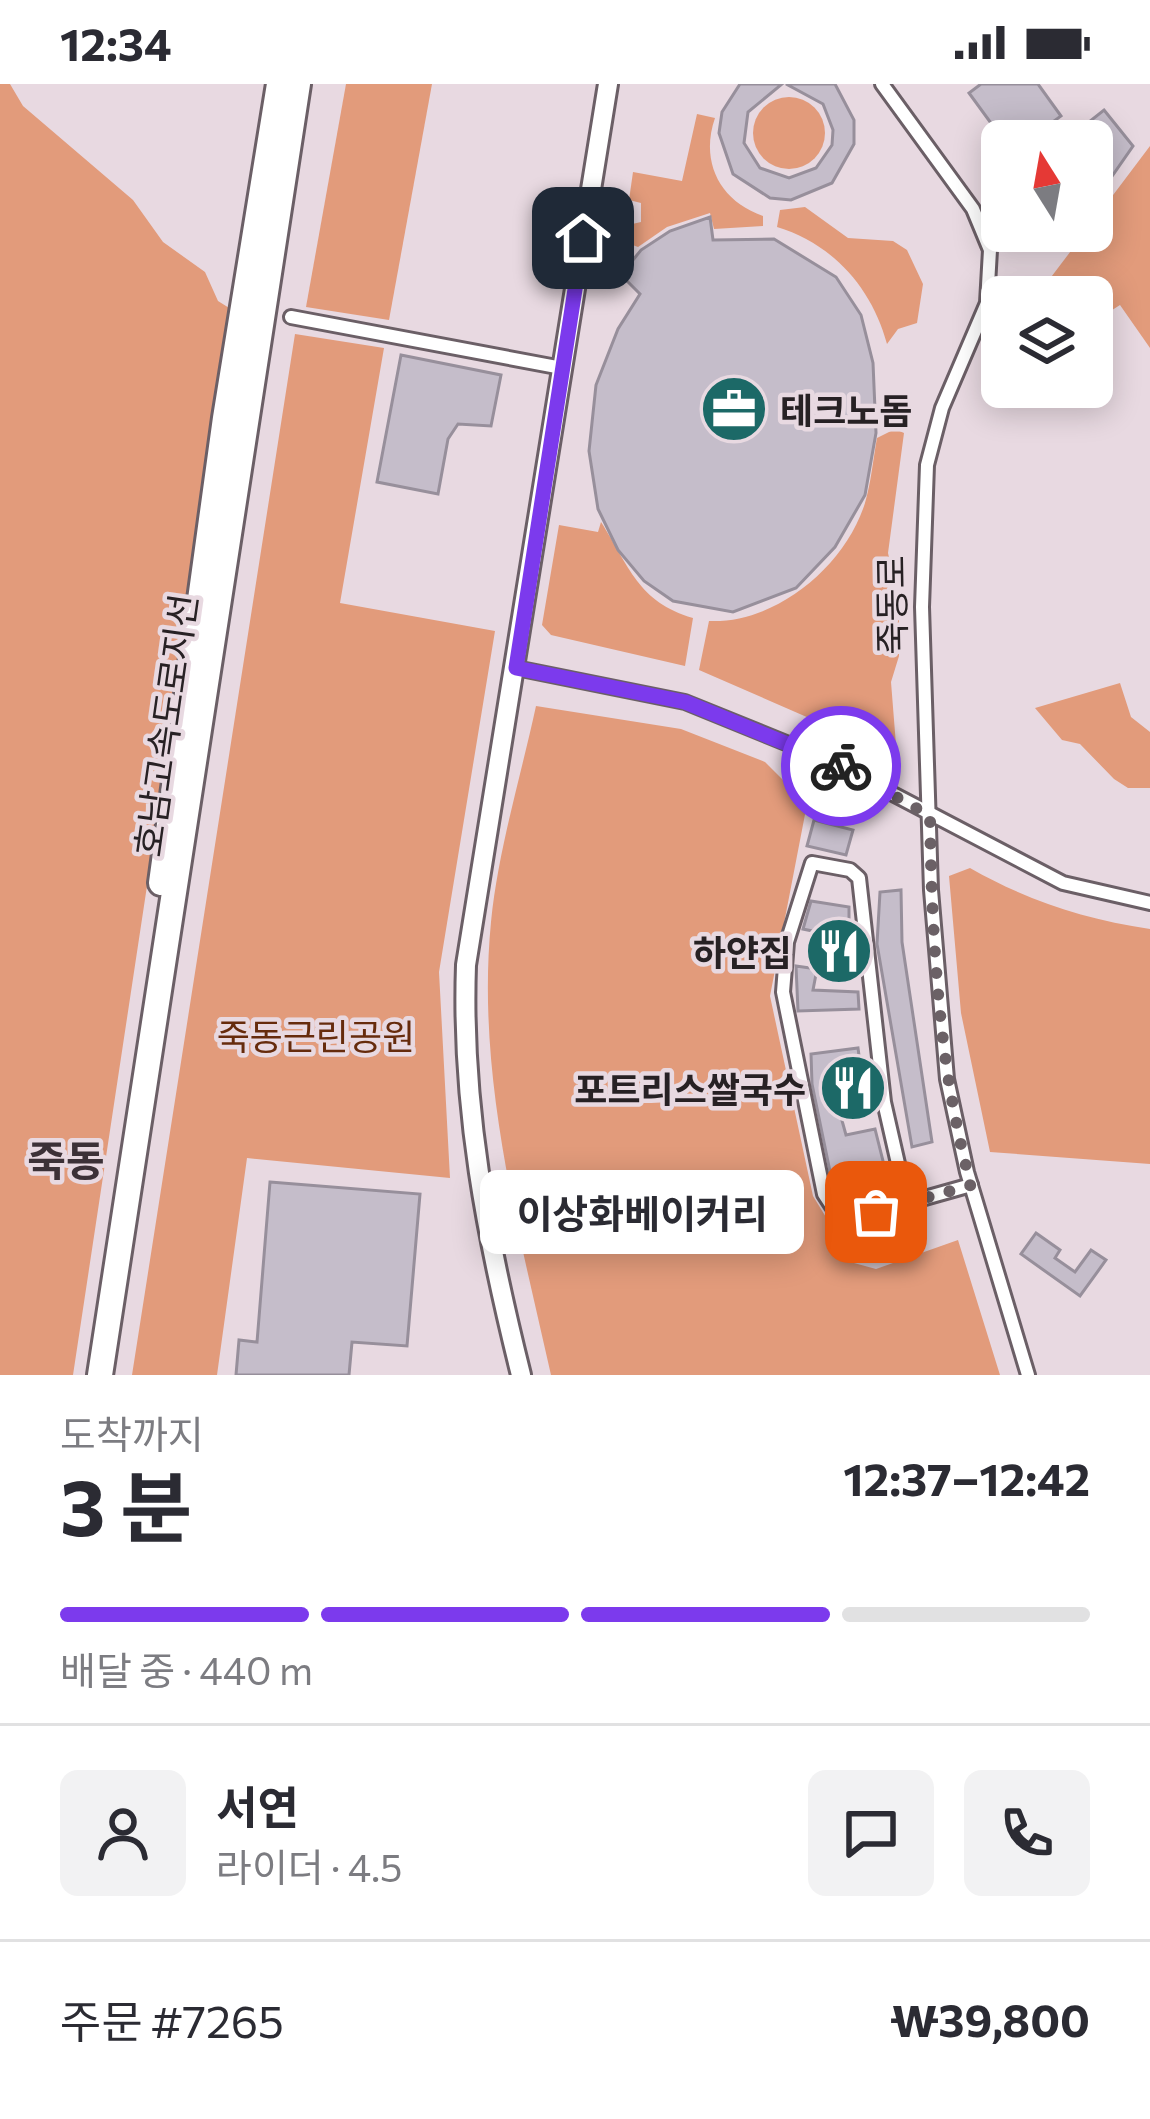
<!DOCTYPE html>
<html lang="ko">
<head>
<meta charset="utf-8">
<style>
	body { margin:0; font-family:Commissioner,"Noto Sans KR",sans-serif; background:#f2f2f3; color:#2b2b33; height:100vh; display:flex; flex-direction:column; font-size:45px; white-space:nowrap }
	* { box-sizing:border-box; margin:0 }
	p { font-size:39px; color:#7c7c81 }
	.icon { flex:none; width:66px; height:66px; fill:none; stroke:currentColor; stroke-width:2; stroke-linecap:round; stroke-linejoin:round }
	.map { position:relative; height:1291px; overflow:hidden }
	.details { display:flex; flex-direction:column; background:#fff; flex:1 }
	.details>* { flex:none }
	.needle { width:78px; rotate:349deg }
	.fabs { position:absolute; left:981px; top:36px; display:grid; gap:24px }
	.fabs a { display:grid; place-items:center; width:132px; height:132px; border-radius:18px; background:#fff; box-shadow:0 6px 30px #0003; font-size:60px }
	.pin { position:absolute; display:grid; place-items:center; width:102px; height:102px; color:#fff; margin:-51px; border-radius:24px; box-shadow:0 6px 18px #0006 }
	.courier { position:absolute; display:grid; place-items:center; width:120px; height:120px; margin:-60px; border:9px solid #7c3aed; border-radius:50%; background:#fff; color:#222; box-shadow:0 3px 15px #0007 }
	.bubble { position:absolute; height:84px; border-radius:18px; background:#fff; box-shadow:0 6px 30px #0003; font-size:39px; font-weight:700; line-height:84px; text-align:center }
	.headline em { font-style:normal; font-weight:700 }
	.headline div { display:flex; flex-direction:column-reverse }
	.headline { display:flex; align-items:center; justify-content:space-between; height:204px; padding:0 60px }
	h1 { font-size:78px; font-weight:700; line-height:90px }
	.bar { display:grid; grid-template-columns:repeat(4,1fr); gap:18px 12px; align-content:center; height:144px; padding:0 60px }
	.bar i { height:15px; border-radius:9px; background:#e1e1e2 }
	.bar .current { background:#7c3aed }
	.bar p { grid-column:span 4 }
	.line { display:flex; align-items:center; gap:30px; padding:0 60px; border-top:3px solid #e1e1e2 }
	.line div { flex:1 }
	.round { display:grid; place-items:center; flex:none; width:126px; height:126px; border-radius:18px; background:#f2f2f3 }
	.status { display:flex; justify-content:space-between; align-items:center; height:84px; padding:0 60px; background:#fff; direction:ltr }
	.status svg { height:33px; fill:currentColor }
	.map>svg:first-child { display:block }
	.green { fill:#e29b7b }
	.building { fill:#c5bdca; stroke:#978f9b; stroke-width:3 }
	.lines { fill:none; stroke-linecap:round; stroke-linejoin:round }
	.street-casing { stroke:#6b5f66; stroke-width:18 }
	.secondary-casing { stroke:#6b5f66; stroke-width:24 }
	.highway-casing { stroke:#6b5f66; stroke-width:30 }
	.street { stroke:#fff; stroke-width:12 }
	.secondary { stroke:#fff; stroke-width:18 }
	.highway { stroke:#fff; stroke-width:24 }
	.done { stroke:#6b6166; stroke-width:12; stroke-dasharray:0 21.6 }
	.route { stroke:#7c3aed; stroke-width:15 }
	.labels { text-anchor:middle; dominant-baseline:central; stroke-width:9; stroke-linejoin:round; paint-order:stroke }
	.poi-label { font-size:36px; font-weight:bold; fill:#272124; stroke:#e8d9e1; text-anchor:end }
	.street-label { font-size:36px; fill:#272124; stroke:#e8d9e1 }
	.park-label { font-size:36px; fill:#662b0c; stroke:#e8d9e1 }
	.quarter-label { font-size:42px; font-weight:bold; fill:#3c3137; stroke:#e8d9e1 }
</style>
</head>
<body>
<div class="status"><b>12:34</b><svg viewBox="0 0 49 12"><path d="M0 12V9h3v3zM5 12V6h3v6zM10 12V3h3v9zM15 12V0h3v12zM26 1h20v11H26zM47 4h2v5h-2z"/></svg></div>
<div class="map">
<svg width="1150" height="1291" viewBox="0 0 1150 1291">
	<rect width="100%" height="100%" fill="#e8d9e1"/>
	<g class="green">
		<path d="M0,0H10L23,22L133,116L163,158L205,188L218,217L234,227L73,1291H0Z"/>
		<path d="M346,0H432L389,236L306,223Z"/>
		<circle cx="789" cy="49" r="36"/>
		<path d="M697,30L715,34C700,77 719,117 763,132V142L714,145L710,129L667,143L638,163L622,157L605,173L619,143L641,138V119L629,116L633,88L682,97Z"/>
		<path d="M1150,62V264L1120,221L1092,239V213H1036L1086,147H1092V139Z"/>
		<path d="M805,123L848,154L893,157L907,166L923,200L917,239L898,245L887,260C872,204 833,160 777,143L780,126Z"/>
		<path d="M295,250L384,264L340,519L495,547L439,888L450,1094L247,1074L217,1291H132Z"/>
		<path d="M895,345L904,349L888,469L899,517V572L891,598L896,661L887,668L699,586L709,537C775,540 845,483 865,419C871,399 873,376 877,354Z"/>
		<path d="M601,438C629,482 638,518 693,534L685,582L551,551L542,541L559,441L598,448Z"/>
		<path d="M1120,599L1131,633L1150,648V704H1128L1114,695L1080,660L1062,656L1035,624Z"/>
		<path d="M536,622L681,645L765,678L807,720L770,912L813,1112L854,1179L876,1185L958,1156L1000,1291H551C518,1143 476,991 491,838C498,766 521,692 536,622Z"/>
		<path d="M970,784C1028,817 1084,835 1150,845V1080L990,1068L961,929L949,792Z"/>
	</g>
	<g class="building">
		<path d="M740,0H782L748,28L744,59L760,84L789,94L816,84L832,61L833,46L823,20L786,0H835L854,36V60L832,99L791,116L770,114L733,90L719,49L722,28Z"/>
		<path d="M981,0H1038L1061,32L1027,57H1004L969,9Z"/>
		<path d="M1104,26L1133,62L1092,121V57H1065Z"/>
		<path d="M710,133L713,156L774,155L836,193L861,231L873,279L876,349L865,411L835,463L796,504L733,528L673,517L644,497L618,466L598,425L589,367L596,301L618,245L640,210L621,191L641,166L670,147Z"/>
		<path d="M401,271L501,291L491,342L458,340L448,355L438,410L377,398Z"/>
		<path d="M814,736L853,746L846,771L807,762Z"/>
		<path d="M901,806L902,858L932,1058L912,1063L877,860L880,808Z"/>
		<path d="M811,817L849,823V876L825,873L827,850L803,845Z"/>
		<path d="M796,882L817,885L813,906L858,908L859,925L798,927Z"/>
		<path d="M858,964L864,1009L836,1015L846,1051L875,1045L891,1109L867,1118L862,1098L833,1102L812,1000L811,970Z"/>
		<path d="M270,1098L420,1110L407,1262L352,1258L349,1291H236L239,1256L257,1258Z"/>
		<path d="M901,1139L907,1163L862,1171L857,1150Z"/>
		<path d="M1036,1149L1060,1166L1055,1174L1075,1188L1091,1166L1106,1176L1080,1212L1021,1170Z"/>
	</g>
	<g class="lines">
		<g class="street-casing">
			<g id="street">
				<path d="M882,0L973,125L990,166L987,219L942,324L927,381L922,523L931,806L947,995L967,1088L1028,1291"/>
				<path d="M291,233L562,284"/>
				<path d="M516,584L685,618L828,676L1063,799L1150,819"/>
				<path d="M907,1119L841,1136L824,1110L783,908L787,858L812,779L850,786L859,794L884,1018L907,1119L971,1101"/>
			</g>
		</g>
		<g class="secondary-casing">
			<path id="secondary" d="M521,1291C487,1155 461,1022 466,881L608,0"/>
		</g>
		<g class="highway-casing">
			<g id="highway">
				<path d="M161,799L225,334L279,0"/>
				<path d="M100,1291C170,861 228,430 298,0"/>
			</g>
		</g>
		<use href="#street" class="street"/>
		<use href="#secondary" class="secondary"/>
		<use href="#highway" class="highway"/>
	</g>
	<g class="lines">
		<path class="done" d="M841,682L930,732C932,857 938,980 971,1101L876,1128"/>
		<path class="route" d="M583,154L516,584L685,618L841,682"/>
	</g>
	<defs>
		<g id="office-disc" transform="scale(3.45)"><circle r="9.5" fill="#1c6967" stroke="#e8d9e1"/><path d="M-6-3h4V-5.5h4V-3h4V5H-6ZM-1-4.5V-3h2v-1.5ZM-6 0V1H6V0Z" fill="#fff"/></g>
		<g id="restaurant-disc" transform="scale(3.45)"><circle r="9.5" fill="#1c6967" stroke="#e8d9e1"/><path d="M-5-6h1v4h1v-4h1v4h1v-4h1v5L-1.5 .5V6h-2V.5L-5-1ZM5-6V6H3V1.5H1.5Q1.5-4 5-6Z" fill="#fff"/></g>
	</defs>
	<g fill-rule="evenodd">
		<use href="#office-disc" x="734" y="325"/>
		<use href="#restaurant-disc" x="839" y="867"/>
		<use href="#restaurant-disc" x="853" y="1004"/>
	</g>
	<g class="labels">
		<g class="poi-label">
			<text x="780" y="325" text-anchor="start">테크노돔</text>
			<text x="792" y="867">하얀집</text>
			<text x="806" y="1004">포트리스쌀국수</text>
		</g>
		<g class="street-label">
			<text transform="translate(890 521) rotate(-91)">죽동로</text>
			<text transform="translate(164 641) rotate(-82)">호남고속도로지선</text>
		</g>
		<g class="park-label">
			<text x="316" y="951">죽동근린공원</text>
		</g>
		<g class="quarter-label">
			<text x="66" y="1075">죽동</text>
		</g>
	</g>
</svg>
<div class="fabs">
<a><svg class="needle" viewBox="-14 -14 28 28"><path d="M0-13l5 13h-10z" fill="#e53935"/><path d="M0 13l5-13h-10z" fill="#7c7c81"/></svg></a>
<a><svg class="icon" aria-label="layers" viewBox="0 0 24 24"><path d="M12 4l9 5-9 5-9-5zM3 14l9 5 9-5"/></svg></a>
</div>
<div class="pin" style="left:876px;top:1128px;background:#ea580c"><svg class="icon" aria-label="bag" viewBox="0 0 24 24"><path d="M5 8h14l-1 12H6zM9 8a3 3 0 0 1 6 0"/></svg></div>
<div class="pin" style="left:583px;top:154px;background:#1f2937"><svg class="icon" aria-label="home" viewBox="0 0 24 24"><path d="M3 11l9-7 9 7M6 9v11h12V9"/></svg></div>
<div class="courier" style="left:841px;top:682px"><svg class="icon" aria-label="bike" viewBox="0 0 24 24"><circle cx="6" cy="16" r="4"/><circle cx="18" cy="16" r="4"/><path d="M6 16l4-8h5l3 8M10 8l3 8H6M13 5h3"/></svg></div>
<div class="bubble" style="left:480px;top:1086px;width:324px">이상화베이커리</div>
</div>
<section class="details">
<div class="headline"><div><h1>3 분</h1><p>도착까지</p></div><em>12:37–12:42</em></div>
<div class="bar"><i class="current"></i><i class="current"></i><i class="current"></i><i></i><p>배달 중 · 440 m</p></div>
<div class="line" style="height:216px"><a class="round"><svg class="icon" aria-label="person" viewBox="0 0 24 24"><circle cx="12" cy="8" r="4"/><path d="M4 21q1-7 8-7t8 7"/></svg></a><div><b>서연</b><p>라이더 · 4.5</p></div><a class="round"><svg class="icon" aria-label="chat" viewBox="0 0 24 24"><path d="M4 5h16v11H9l-5 4z"/></svg></a><a class="round"><svg class="icon" aria-label="phone" viewBox="0 0 24 24"><path d="M5 4h4l2 5-3 2q2 4 5 5l2-3 5 2v4C11 20 4 13 5 4z"/></svg></a></div>
<div class="line" style="height:156px"><div>주문 #7265</div><b>₩39,800</b></div>
</section>
</body>
</html>
